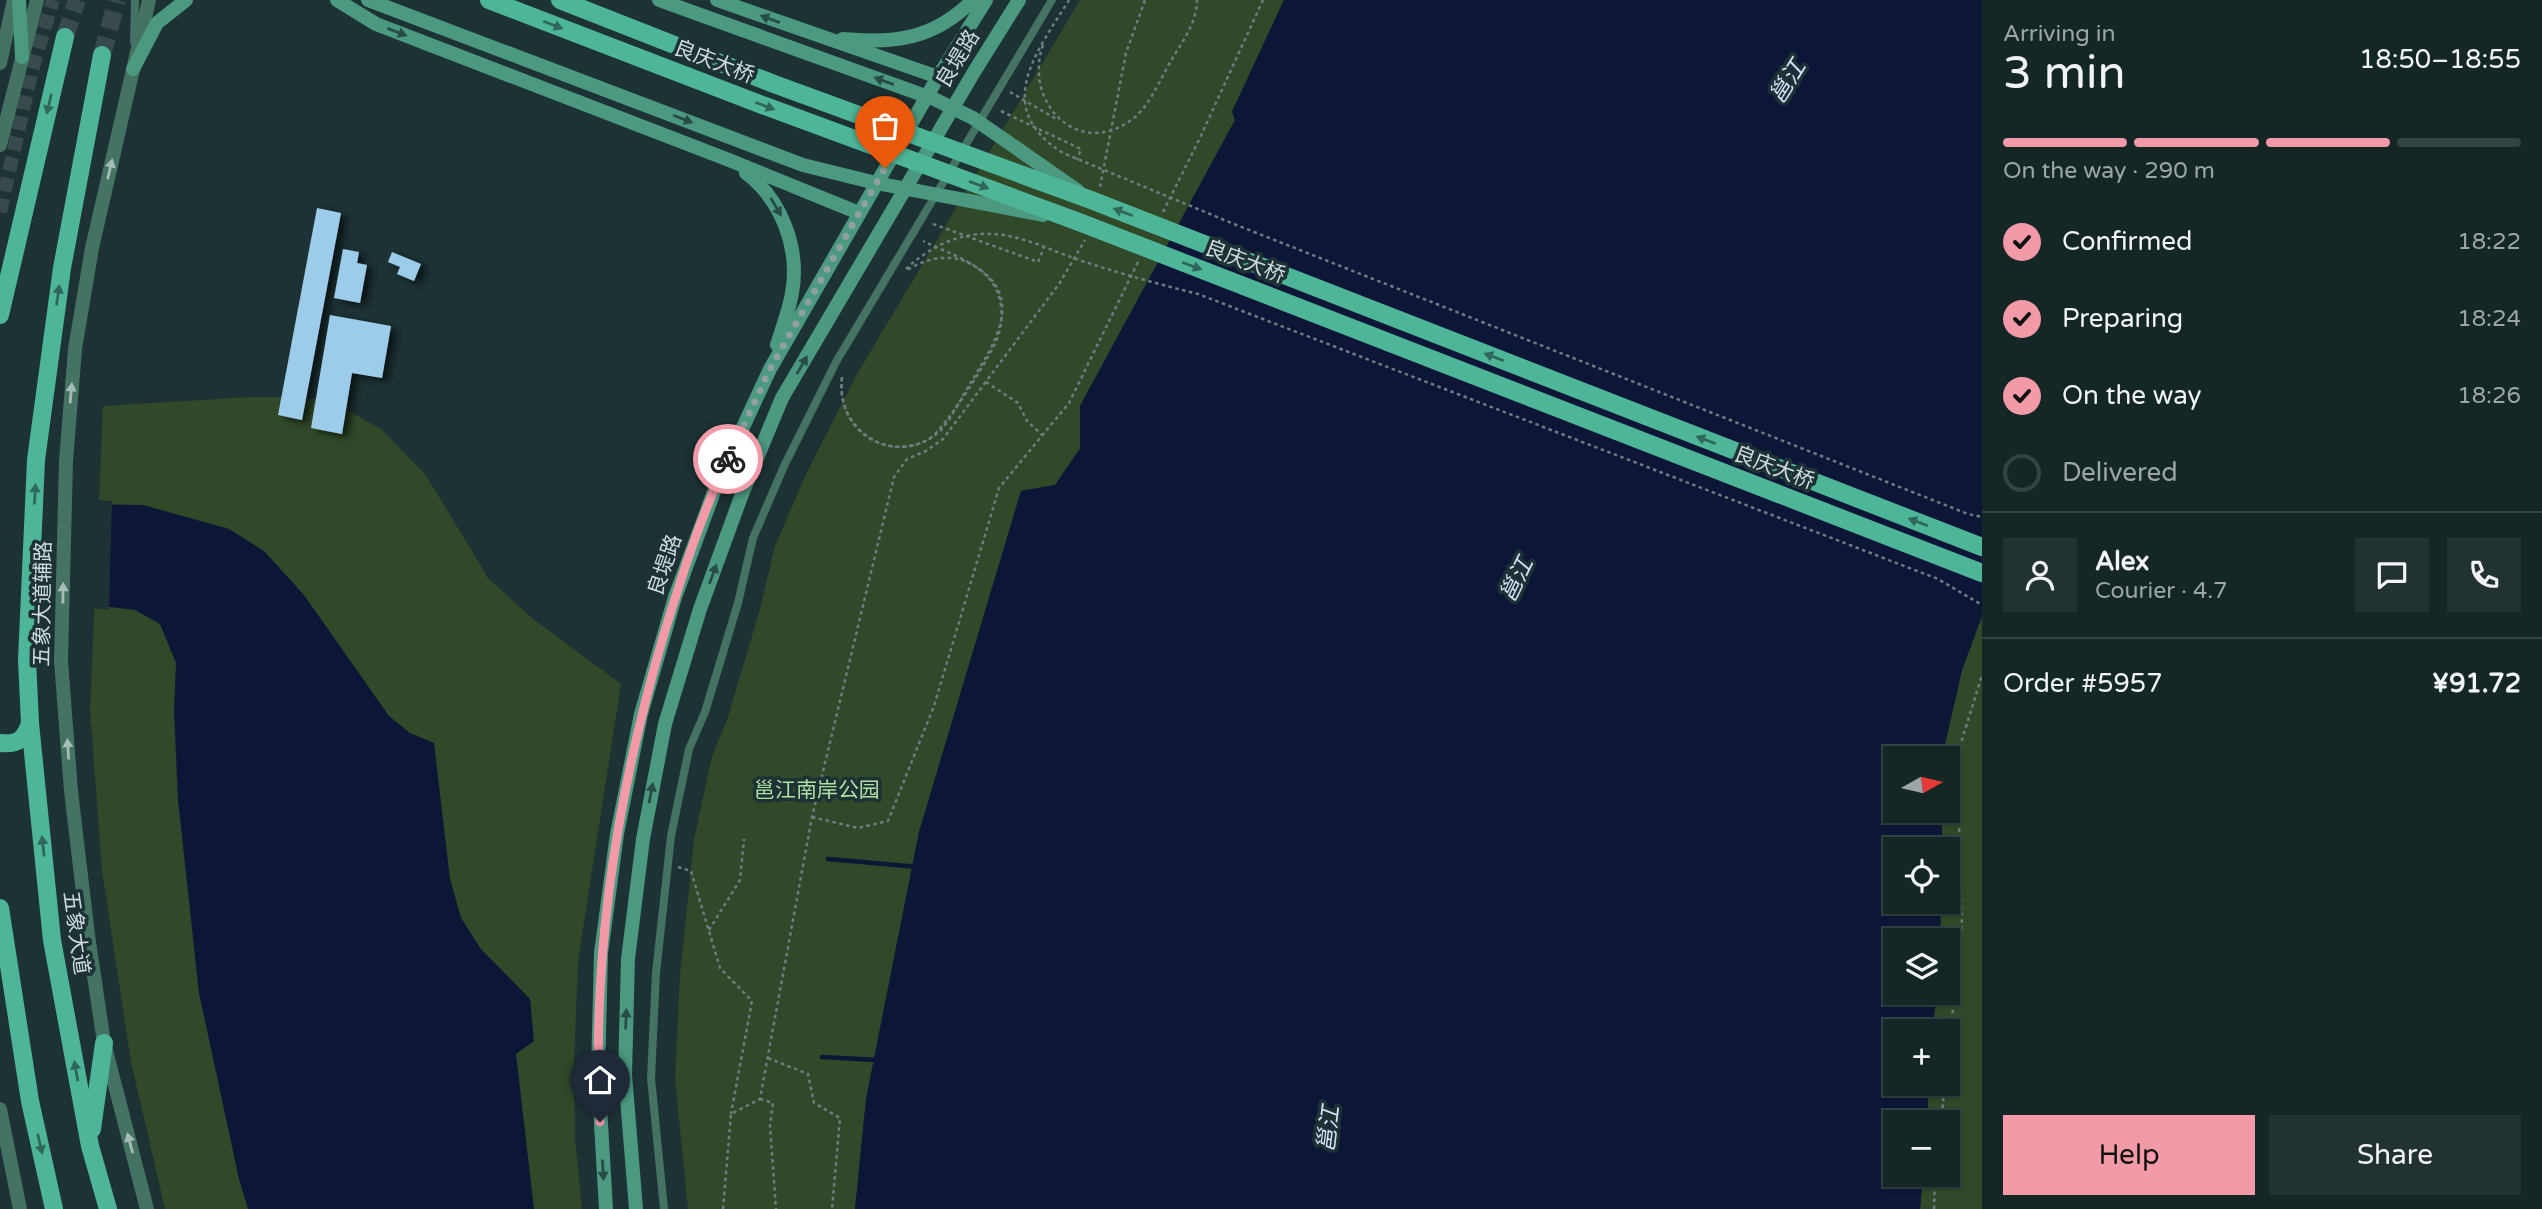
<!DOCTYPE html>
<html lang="en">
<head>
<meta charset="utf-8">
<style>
	body { margin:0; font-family:"Varela Round","Noto Sans SC",sans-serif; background:#223233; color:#f1f3f6; height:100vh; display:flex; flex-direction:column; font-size:26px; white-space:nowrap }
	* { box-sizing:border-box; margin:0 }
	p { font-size:23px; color:#9da5a7 }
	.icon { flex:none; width:38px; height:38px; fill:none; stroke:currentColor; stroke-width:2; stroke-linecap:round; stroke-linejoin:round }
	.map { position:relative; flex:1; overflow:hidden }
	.panel { display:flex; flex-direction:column; background:#152627; width:560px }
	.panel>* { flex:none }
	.needle { width:46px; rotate:82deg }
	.tools { position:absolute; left:1883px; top:746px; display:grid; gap:14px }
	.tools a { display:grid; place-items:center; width:77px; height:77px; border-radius:0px; background:#152627; box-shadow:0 2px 5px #0004,0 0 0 2px #344344; font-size:35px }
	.pin { position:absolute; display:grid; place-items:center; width:60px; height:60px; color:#fff; margin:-72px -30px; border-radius:50% 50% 50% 0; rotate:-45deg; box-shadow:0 0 7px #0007 }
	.pin .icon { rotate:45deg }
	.courier { position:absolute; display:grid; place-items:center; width:70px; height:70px; margin:-35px; border:5px solid #f39aa9; border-radius:50%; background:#fff; color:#222; box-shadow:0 2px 9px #0007 }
	.head em { font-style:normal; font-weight:600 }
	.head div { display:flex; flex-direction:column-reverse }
	.head { display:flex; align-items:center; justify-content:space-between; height:119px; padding:0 21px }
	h1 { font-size:46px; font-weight:600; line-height:52px }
	.bar { display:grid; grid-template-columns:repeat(4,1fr); gap:10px 7px; align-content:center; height:84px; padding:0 21px }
	.bar i { height:9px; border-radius:5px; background:#344344 }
	.bar .active { background:#f39aa9 }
	.bar p { grid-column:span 4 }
	.line { display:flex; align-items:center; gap:18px; padding:0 21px; border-top:2px solid #344344 }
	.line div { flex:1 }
	.round { display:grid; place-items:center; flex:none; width:74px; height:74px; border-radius:0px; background:#223233 }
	ol { padding:0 21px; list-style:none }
	li { display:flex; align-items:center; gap:21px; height:77px }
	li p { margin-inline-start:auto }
	li .icon { padding:7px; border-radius:50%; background:#f39aa9; color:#111; stroke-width:4 }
	li:last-child { color:#9da5a7 }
	li i { width:38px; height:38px; border:4px solid #344344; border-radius:50% }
	.primary-button { display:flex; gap:14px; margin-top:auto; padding:14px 21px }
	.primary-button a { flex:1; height:80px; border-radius:0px; background:#f39aa9; color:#111; font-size:28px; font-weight:600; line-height:80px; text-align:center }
	.primary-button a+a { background:#223233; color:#f1f3f6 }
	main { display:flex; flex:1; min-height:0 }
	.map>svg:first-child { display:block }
	.green { fill:#304928 }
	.water { fill:#0e1637 }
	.pier { fill:#1c3234 }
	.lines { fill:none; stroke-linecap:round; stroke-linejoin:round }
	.stream { stroke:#0e1637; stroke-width:4.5 }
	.building { fill:#9dccea; filter:url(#shadow) }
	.secondary-tunnel { stroke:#374b4d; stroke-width:14; stroke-dasharray:14 7; stroke-linecap:butt }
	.primary-tunnel { stroke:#374b4d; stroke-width:18; stroke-dasharray:18 9; stroke-linecap:butt }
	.path { stroke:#6c7e80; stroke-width:2.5; stroke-dasharray:3.5 3.5; stroke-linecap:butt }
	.service { stroke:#447263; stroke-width:8 }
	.tertiary { stroke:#447263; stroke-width:14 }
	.secondary { stroke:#4b9981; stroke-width:14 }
	.primary { stroke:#4eb698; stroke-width:18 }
	.oneway { fill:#284c47 }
	.oneway2 { fill:#30675c }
	.oneway3 { fill:#a5bcb8 }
	.done { stroke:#90a0a2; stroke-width:7; stroke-dasharray:0 12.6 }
	.route { stroke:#f39aa9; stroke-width:9 }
	.labels { text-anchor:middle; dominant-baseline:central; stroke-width:7; stroke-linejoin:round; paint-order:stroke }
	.street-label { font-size:21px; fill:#cfdbdd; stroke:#1c3234 }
	.park-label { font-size:21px; fill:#b0dfa2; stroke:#1c3234 }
	.water-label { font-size:23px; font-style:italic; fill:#d8e1fc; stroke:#1c3234 }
</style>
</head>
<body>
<main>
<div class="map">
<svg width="1982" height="1209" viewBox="0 0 1982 1209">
	<defs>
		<filter id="shadow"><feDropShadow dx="6" dy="3.5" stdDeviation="3.5" flood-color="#0009"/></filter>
	</defs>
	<rect width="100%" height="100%" fill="#1c3234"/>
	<g class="green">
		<path d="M1080,0H1284L1232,111L1235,120L1080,406V448L1055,485L1021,491L919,832L866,1099L855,1209H688L675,1078L680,975L694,840L712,756L727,720L760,609L775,546L806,474L857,374Z"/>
		<path d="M251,397H294L333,401L382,430L425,474L489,579L533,619L621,684L578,961L574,1063L575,1138L582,1209H165L131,1062L102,870L90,710L103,406Z"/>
		<path d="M1982,616V1209H1920L1923,1174H1948V1122H1927L1929,1083H1948V1031H1933L1936,992H1948V940H1940L1941,901H1948V849H1942V810H1948V758L1942,756L1962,670Z"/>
	</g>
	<g class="water">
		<path d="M1284,0H1982V616L1962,670L1942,758H1895V810H1942V849H1895V901H1941L1940,940H1895V992H1936L1933,1031H1895V1083H1929L1927,1122H1895V1174H1923L1920,1209H855L866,1099L919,832L1021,491L1055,485L1080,449V406L1235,120L1232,112Z"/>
		<path d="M0,503L143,505L229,529L264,551L304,595L389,716L410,733L434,743L450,879L461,918L481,949L530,999L534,1041L516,1054L534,1209H248L239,1179L199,993L178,800L174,711L176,663L160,624L135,610L94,605Z"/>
	</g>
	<path class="pier" d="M77,499L112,501L109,610L94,608L0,611V500Z"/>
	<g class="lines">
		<g class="stream">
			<path d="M828,859L918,867"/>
			<path d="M822,1057L877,1060"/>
		</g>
	</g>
	<g class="building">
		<path d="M317,208L341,213L302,420L278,415Z"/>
		<path d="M343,249L359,252L357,263L367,265L360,303L334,298Z"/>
		<path d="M392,252L421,264L414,281L397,274L400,267L388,262Z"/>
		<path d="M330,315L391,326L382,378L352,373L342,434L311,428Z"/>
	</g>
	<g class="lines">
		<path class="secondary-tunnel" d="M0,212L32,70L53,0"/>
		<g class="primary-tunnel">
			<path d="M65,37L77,0"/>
			<path d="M102,55L117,0"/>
		</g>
		<g class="path">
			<path d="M1069,0C1037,52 991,108 1063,153L1234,224L1968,514L1982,517"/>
			<path d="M1043,45C1023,102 1077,158 1130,121C1150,107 1160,79 1172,59C1183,41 1197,22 1197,0"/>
			<path d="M1010,92L1058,120"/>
			<path d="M1001,111L1081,149L1077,160"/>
			<path d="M1100,187L1126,53L1145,0"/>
			<path d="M1163,212L1199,140L1263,0"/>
			<path d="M933,224L1038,262L1044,248"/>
			<path d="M906,269C929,247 960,232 992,234C1022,235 1052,251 1079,260C1118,273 1158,284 1198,294L1938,579L1982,605"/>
			<path d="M842,377C840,397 845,417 860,431C883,453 920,452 942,429C953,416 961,398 970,384C992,347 1027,299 976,267C954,252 927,257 906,271"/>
			<path d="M842,378C835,426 886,464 929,439C945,429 995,351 999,333C1004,316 1002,295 991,281C976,261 945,252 923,241"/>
			<path d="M986,382L1018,403L1027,421L1042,435"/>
			<path d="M812,817L858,828L888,821L934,706L999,488L1069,403L1138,262"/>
			<path d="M678,867L691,871L720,968L752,1001L731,1114"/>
			<path d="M709,930L740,880L744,839"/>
			<path d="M1948,1055L1962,924L1959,842L1961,743L1982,675"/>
			<path d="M768,1058L808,1074L814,1103L840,1118L832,1209"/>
			<path d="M760,1099L773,1103L770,1126L776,1209"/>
			<path d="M1941,1122L1945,1083"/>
			<path d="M723,1209L731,1114L760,1099L812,817L894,477L907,459L926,451L943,439L1059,284L1085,240"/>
			<path d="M1934,1209L1935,1174"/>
		</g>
		<g class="service">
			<path d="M134,42L135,0"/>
			<path d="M664,1209L651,1078L656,973L671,836L689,749L705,712L738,603L753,538L785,464L836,362L1052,0"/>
		</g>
		<g class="tertiary">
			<path d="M0,63L14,0"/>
			<path d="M0,145L37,0"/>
			<path d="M0,1109L20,1209"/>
			<path d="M147,1209L104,1043L88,935L71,791L61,661L66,461L75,349L92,248L149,0"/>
		</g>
		<g class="secondary">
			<path d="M19,0L22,57"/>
			<path d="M337,0L376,24L729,160L859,213"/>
			<path d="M368,0L803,165L876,183L1043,215"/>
			<path d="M659,0L934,99L973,118L1078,191"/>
			<path d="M717,0L938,77"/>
			<path d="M843,39C895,44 934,39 973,0"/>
			<path d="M133,69L157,23L186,0"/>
			<path d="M746,173C782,200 800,249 792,293C789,311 782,328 777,345"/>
			<path d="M606,1209L598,1073L601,953L617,834L641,714L675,597L718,481L770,369L938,77L986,0"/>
			<path d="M636,1209L625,1074L628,959L643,839L665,724L700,609L742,494L782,398L974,72L1019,0"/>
		</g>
		<g class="primary">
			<path d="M489,0L765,106L1079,222L1982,573"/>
			<path d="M560,0L774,84L1091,200L1982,547"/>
			<path d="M102,55L62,268L36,460L27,660L30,723L52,940L90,1146L108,1209"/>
			<path d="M0,315L65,37"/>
			<path d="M0,743C18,745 25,739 30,723"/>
			<path d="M0,908L30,1101L54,1209"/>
			<path d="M92,1129L104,1043"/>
		</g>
	</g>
	<defs><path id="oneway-solid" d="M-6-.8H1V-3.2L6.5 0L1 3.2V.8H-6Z" transform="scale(1.75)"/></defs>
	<g class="oneway">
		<use href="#oneway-solid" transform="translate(770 19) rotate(-160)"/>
		<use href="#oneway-solid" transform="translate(397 32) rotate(21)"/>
		<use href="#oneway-solid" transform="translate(884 81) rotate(-160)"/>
		<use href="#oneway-solid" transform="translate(683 119) rotate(21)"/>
		<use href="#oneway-solid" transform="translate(776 207) rotate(60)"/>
		<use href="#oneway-solid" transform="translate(802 365) rotate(-60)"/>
		<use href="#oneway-solid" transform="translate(713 574) rotate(-70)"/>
		<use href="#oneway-solid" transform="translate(651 793) rotate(-79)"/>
		<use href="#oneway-solid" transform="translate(626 1019) rotate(-88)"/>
		<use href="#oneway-solid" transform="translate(603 1170) rotate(87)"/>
	</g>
	<g class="oneway2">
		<use href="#oneway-solid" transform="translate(553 25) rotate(21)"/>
		<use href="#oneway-solid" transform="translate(49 104) rotate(103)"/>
		<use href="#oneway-solid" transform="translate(765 106) rotate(21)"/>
		<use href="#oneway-solid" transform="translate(979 185) rotate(20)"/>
		<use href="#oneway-solid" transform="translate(1123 212) rotate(-159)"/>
		<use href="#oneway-solid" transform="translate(1192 266) rotate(21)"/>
		<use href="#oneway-solid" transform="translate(58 295) rotate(-82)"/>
		<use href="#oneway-solid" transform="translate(1494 357) rotate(-159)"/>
		<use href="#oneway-solid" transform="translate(1706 440) rotate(-159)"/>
		<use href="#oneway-solid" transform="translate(35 494) rotate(-87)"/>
		<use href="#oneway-solid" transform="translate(1918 522) rotate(-159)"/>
		<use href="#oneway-solid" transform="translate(43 846) rotate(-96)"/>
		<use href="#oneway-solid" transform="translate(76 1071) rotate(-100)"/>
		<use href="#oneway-solid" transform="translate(40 1144) rotate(77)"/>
	</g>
	<g class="oneway3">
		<use href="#oneway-solid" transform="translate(110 169) rotate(-77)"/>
		<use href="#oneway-solid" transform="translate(71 393) rotate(-85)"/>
		<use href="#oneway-solid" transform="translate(63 593) rotate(-89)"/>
		<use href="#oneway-solid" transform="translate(68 749) rotate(-94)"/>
		<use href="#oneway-solid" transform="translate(130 1143) rotate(-105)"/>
	</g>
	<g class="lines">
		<path class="done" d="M728,459L770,369L885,168"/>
		<path class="route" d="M600,1122C591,957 617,793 664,634C682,575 701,515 728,459"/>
	</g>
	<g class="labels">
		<g class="street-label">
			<text transform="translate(958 59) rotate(-59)">良堤路</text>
			<text transform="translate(714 62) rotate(21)">良庆大桥</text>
			<text transform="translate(1245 262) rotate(21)">良庆大桥</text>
			<text transform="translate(1774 468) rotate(21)">良庆大桥</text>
			<text transform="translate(665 565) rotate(-71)">良堤路</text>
			<text transform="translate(43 604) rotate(-89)">五象大道辅路</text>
			<text transform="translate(76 933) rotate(82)">五象大道</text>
		</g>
		<g class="park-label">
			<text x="817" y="790">邕江南岸公园</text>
		</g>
		<g class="water-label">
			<text transform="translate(1788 82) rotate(-58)">邕江</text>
			<text transform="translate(1517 580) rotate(-64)">邕江</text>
			<text transform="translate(1329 1129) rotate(-83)">邕江</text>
		</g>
	</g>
</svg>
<div class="tools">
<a><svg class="needle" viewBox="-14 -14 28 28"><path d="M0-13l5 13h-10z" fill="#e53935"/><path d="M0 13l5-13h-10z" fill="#9da5a7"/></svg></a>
<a><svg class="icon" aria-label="locate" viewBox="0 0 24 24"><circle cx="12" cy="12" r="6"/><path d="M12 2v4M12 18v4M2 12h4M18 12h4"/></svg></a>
<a><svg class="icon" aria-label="layers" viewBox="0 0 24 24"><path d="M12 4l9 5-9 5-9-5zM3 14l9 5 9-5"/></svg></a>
<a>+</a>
<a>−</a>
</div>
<div class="pin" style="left:885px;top:168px;background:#ea580c"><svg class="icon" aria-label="bag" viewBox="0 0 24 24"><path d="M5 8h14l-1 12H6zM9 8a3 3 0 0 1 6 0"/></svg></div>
<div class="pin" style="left:600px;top:1122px;background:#1f2937"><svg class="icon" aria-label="home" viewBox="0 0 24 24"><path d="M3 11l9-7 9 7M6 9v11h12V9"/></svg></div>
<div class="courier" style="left:728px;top:459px"><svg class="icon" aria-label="bike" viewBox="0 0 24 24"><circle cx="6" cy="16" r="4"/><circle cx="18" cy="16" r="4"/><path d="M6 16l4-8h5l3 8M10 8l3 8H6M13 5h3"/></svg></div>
</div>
<section class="panel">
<div class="head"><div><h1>3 min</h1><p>Arriving in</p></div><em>18:50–18:55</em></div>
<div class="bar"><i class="active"></i><i class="active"></i><i class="active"></i><i></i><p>On the way · 290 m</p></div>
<ol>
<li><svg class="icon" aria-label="check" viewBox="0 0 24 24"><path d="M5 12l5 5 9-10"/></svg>Confirmed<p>18:22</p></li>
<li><svg class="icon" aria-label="check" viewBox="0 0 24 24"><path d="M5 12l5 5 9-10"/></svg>Preparing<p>18:24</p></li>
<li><svg class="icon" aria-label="check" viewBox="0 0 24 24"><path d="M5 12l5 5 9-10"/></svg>On the way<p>18:26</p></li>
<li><i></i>Delivered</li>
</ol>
<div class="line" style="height:126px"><a class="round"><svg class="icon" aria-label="person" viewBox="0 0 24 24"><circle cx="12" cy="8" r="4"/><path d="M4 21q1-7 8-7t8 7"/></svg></a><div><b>Alex</b><p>Courier · 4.7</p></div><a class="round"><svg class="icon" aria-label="chat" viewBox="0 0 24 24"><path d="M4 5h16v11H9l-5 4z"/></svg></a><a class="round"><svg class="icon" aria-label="phone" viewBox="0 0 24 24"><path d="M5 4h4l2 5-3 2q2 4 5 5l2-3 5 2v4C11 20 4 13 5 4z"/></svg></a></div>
<div class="line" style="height:91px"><div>Order #5957</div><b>¥91.72</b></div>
<div class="primary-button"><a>Help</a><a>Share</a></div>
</section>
</main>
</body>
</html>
